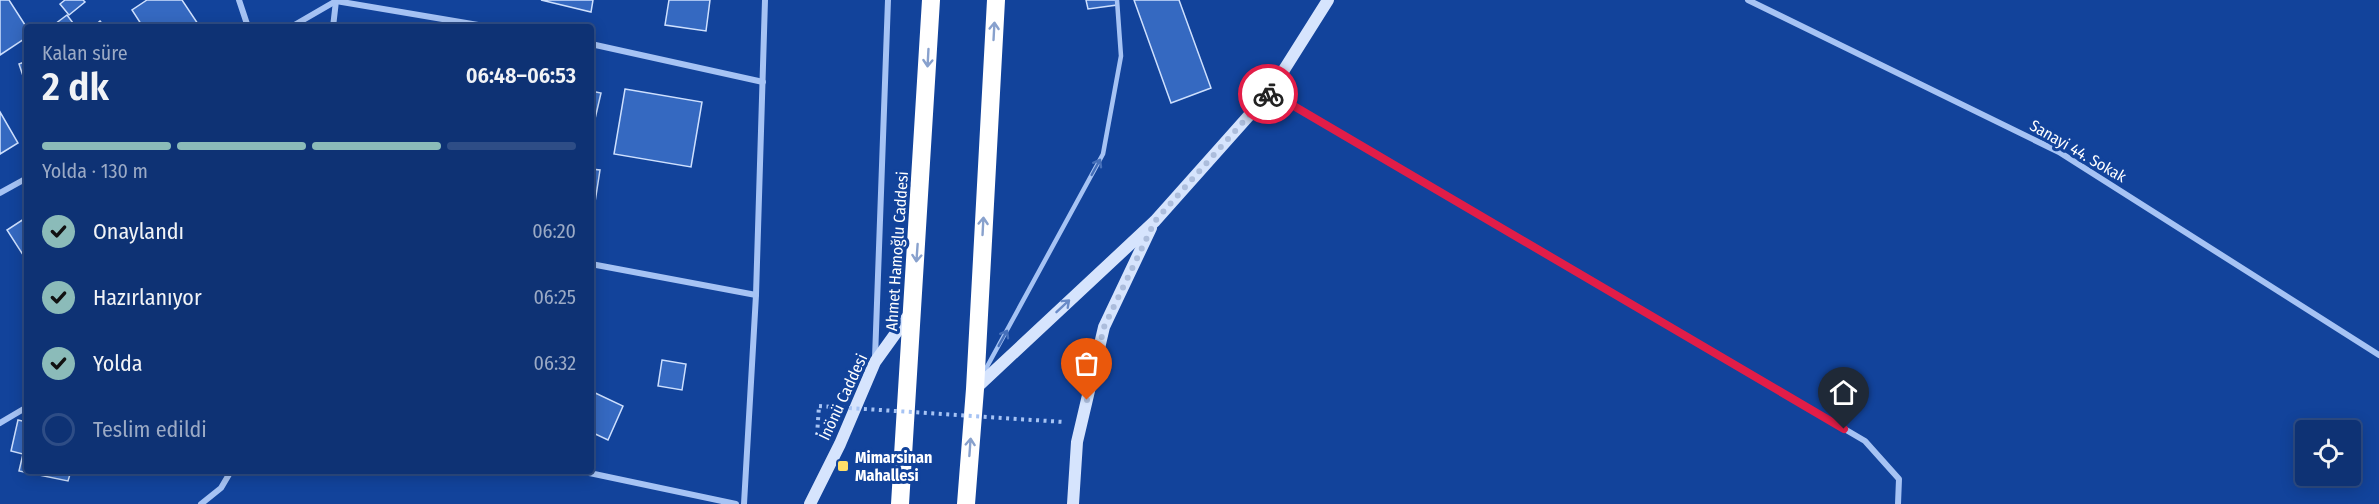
<!DOCTYPE html>
<html lang="tr">
<head>
<meta charset="utf-8">
<style>
	body { margin:0; font-family:"Fira Sans Condensed",sans-serif; background:#173a79; color:#f1f3f6; height:100vh; display:flex; flex-direction:column; font-size:22px; white-space:nowrap }
	* { box-sizing:border-box; margin:0 }
	p { font-size:20px; color:#9baac5 }
	.icon { flex:none; width:33px; height:33px; fill:none; stroke:currentColor; stroke-width:2; stroke-linecap:round; stroke-linejoin:round }
	.map { position:relative; flex:1; overflow:hidden }
	.drawer { position:absolute; left:24px; top:24px; width:570px; height:450px; display:flex; flex-direction:column; background:#0e3274; border-radius:6px; box-shadow:0 3px 15px #0003,0 0 0 2px #2e4d86 }
	.drawer>* { flex:none }
	.controls { position:absolute; left:2295px; top:420px; display:grid; gap:12px }
	.controls a { display:grid; place-items:center; width:66px; height:66px; border-radius:6px; background:#0e3274; box-shadow:0 3px 15px #0003,0 0 0 2px #2e4d86; font-size:30px }
	.pin { position:absolute; display:grid; place-items:center; width:51px; height:51px; color:#fff; margin:-62px -26px; border-radius:50% 50% 50% 0; rotate:-45deg; box-shadow:0 0 6px #0007 }
	.pin .icon { rotate:45deg }
	.courier { position:absolute; display:grid; place-items:center; width:60px; height:60px; margin:-30px; border:4px solid #e11d48; border-radius:50%; background:#fff; color:#222; box-shadow:0 2px 8px #0007 }
	.headline em { font-style:normal; font-weight:600 }
	.headline div { display:flex; flex-direction:column-reverse }
	.headline { display:flex; align-items:center; justify-content:space-between; height:102px; padding:0 18px }
	h1 { font-size:39px; font-weight:600; line-height:45px }
	.bar { display:grid; grid-template-columns:repeat(4,1fr); gap:9px 6px; align-content:center; height:72px; padding:0 18px }
	.bar i { height:8px; border-radius:4px; background:#2e4d86 }
	.bar .active { background:#8bbbb9 }
	.bar p { grid-column:span 4 }
	ol { padding:0 18px; list-style:none }
	li { display:flex; align-items:center; gap:18px; height:66px }
	li p { margin-inline-start:auto }
	li .icon { padding:6px; border-radius:50%; background:#8bbbb9; color:#111; stroke-width:4 }
	li:last-child { color:#9baac5 }
	li i { width:33px; height:33px; border:3px solid #2e4d86; border-radius:50% }
	.map>svg:first-child { display:block }
	.building { fill:#3569c1; stroke:#cee0fe; stroke-width:1.5 }
	.lines { fill:none; stroke-linecap:round; stroke-linejoin:round }
	.path { stroke:#a6c3f4; stroke-width:4; stroke-dasharray:3 4.5; stroke-linecap:butt }
	.lane { stroke:#a6c3f4; stroke-width:4.5 }
	.street { stroke:#a6c3f4; stroke-width:6 }
	.secondary { stroke:#d6e4fd; stroke-width:12 }
	.highway { stroke:#fff; stroke-width:18 }
	.path-bridge { stroke:#a6c3f4; stroke-width:4; stroke-dasharray:3 4.5; stroke-linecap:butt }
	.oneway { stroke:#88a1cd }
	.oneway2 { stroke:#4670ba }
	.oneway3 { stroke:#6a8bc7 }
	.done { stroke:#acbddc; stroke-width:6; stroke-dasharray:0 10.8 }
	.route { stroke:#e11d48; stroke-width:8 }
	.poi-dot { fill:#ffdf69; stroke:#12439b; stroke-width:2 }
	.labels { text-anchor:middle; dominant-baseline:central; stroke-width:6; stroke-linejoin:round; paint-order:stroke }
	.street-label { font-size:16px; fill:#fff; stroke:#12439b }
	.poi-label { font-size:16px; font-weight:bold; fill:#fff; stroke:#12439b; text-anchor:start }
</style>
</head>
<body>
<div class="map">
<svg width="2379" height="504" viewBox="0 0 2379 504">
	<rect width="100%" height="100%" fill="#12439b"/>
	<g class="building">
		<path d="M0,0H9L27,28V37L0,55Z"/>
		<path d="M65,0H83L85,2L69,15L60,4Z"/>
		<path d="M147,0H182L200,27H143L132,10Z"/>
		<path d="M541,0H593L591,12Z"/>
		<path d="M669,0H710L706,31L665,25Z"/>
		<path d="M1086,0H1117V5L1088,9Z"/>
		<path d="M1134,0H1179L1211,88L1171,103Z"/>
		<path d="M67,15L76,27H51Z"/>
		<path d="M100,21L105,27H93Z"/>
		<path d="M27,61V88L19,64Z"/>
		<path d="M625,89L702,102L691,167L614,154Z"/>
		<path d="M591,91L601,93L591,136Z"/>
		<path d="M0,112L18,143L0,154Z"/>
		<path d="M591,169L600,170L591,228Z"/>
		<path d="M27,217V261L7,230Z"/>
		<path d="M662,360L686,364L682,390L658,386Z"/>
		<path d="M591,391L623,406L608,440L591,432Z"/>
		<path d="M18,420L27,422V471H71L68,481L19,471L23,454L11,451Z"/>
	</g>
	<g class="lines">
		<path class="path" d="M817,435L819,406"/>
		<path class="lane" d="M983,374L1103,154L1121,56L1117,0"/>
		<g class="street">
			<path d="M239,0L248,27"/>
			<path d="M1748,0L2059,152L2379,355"/>
			<path d="M291,27L336,1L490,27"/>
			<path d="M333,27L336,1"/>
			<path d="M591,44L763,82"/>
			<path d="M1270,92L1865,441L1899,479L1898,504"/>
			<path d="M0,193L27,178"/>
			<path d="M591,264L756,295"/>
			<path d="M875,358L888,0"/>
			<path d="M0,423L27,407"/>
			<path d="M580,471L736,504"/>
			<path d="M201,504L221,488L231,471"/>
			<path d="M744,504L756,295L765,0"/>
		</g>
		<g class="secondary">
			<path d="M975,389L1155,221L1270,92L1328,0"/>
			<path d="M810,504L840,444L875,362L911,312"/>
			<path d="M1073,504L1077,442L1104,327L1151,228"/>
		</g>
		<g class="highway">
			<path d="M900,504L931,0"/>
			<path d="M966,504L975,389L996,0"/>
		</g>
		<path class="path-bridge" d="M819,406L1064,422"/>
	</g>
	<defs><path id="oneway-shaft" d="M-6 0H5M1.5-3L5.5 0L1.5 3" fill="none" stroke-width="1.6" stroke-linecap="round" stroke-linejoin="round" transform="scale(1.5)"/></defs>
	<g class="oneway">
		<use href="#oneway-shaft" transform="translate(994 31) rotate(-87)"/>
		<use href="#oneway-shaft" transform="translate(928 58) rotate(93)"/>
		<use href="#oneway-shaft" transform="translate(983 226) rotate(-87)"/>
		<use href="#oneway-shaft" transform="translate(917 253) rotate(94)"/>
		<use href="#oneway-shaft" transform="translate(970 447) rotate(-86)"/>
	</g>
	<g class="oneway2">
		<use href="#oneway-shaft" transform="translate(1096 167) rotate(-61)"/>
		<use href="#oneway-shaft" transform="translate(1003 338) rotate(-61)"/>
	</g>
	<use class="oneway3" href="#oneway-shaft" transform="translate(1063 306) rotate(-43)"/>
	<g class="lines">
		<path class="done" d="M1087,400L1104,327L1155,221L1268,94"/>
		<path class="route" d="M1268,94L1270,92L1844,429"/>
	</g>
	<rect class="poi-dot" x="837" y="460" width="12" height="12" rx="3"/>
	<g class="labels">
		<g class="street-label">
			<text transform="translate(2078 151) rotate(30)">Sanayi 44. Sokak</text>
			<text transform="translate(897 251) rotate(-86)">Ahmet Hamoğlu Caddesi</text>
			<text transform="translate(843 397) rotate(-65)">İnönü Caddesi</text>
		</g>
		<g class="poi-label">
			<text x="855" y="457">Mimarsinan<tspan x="855" dy="18">Mahallesi</tspan></text>
		</g>
	</g>
</svg>
<div class="controls">
<a><svg class="icon" aria-label="locate" viewBox="0 0 24 24"><circle cx="12" cy="12" r="6"/><path d="M12 2v4M12 18v4M2 12h4M18 12h4"/></svg></a>
</div>
<div class="pin" style="left:1087px;top:400px;background:#ea580c"><svg class="icon" aria-label="bag" viewBox="0 0 24 24"><path d="M5 8h14l-1 12H6zM9 8a3 3 0 0 1 6 0"/></svg></div>
<div class="pin" style="left:1844px;top:429px;background:#1f2937"><svg class="icon" aria-label="home" viewBox="0 0 24 24"><path d="M3 11l9-7 9 7M6 9v11h12V9"/></svg></div>
<div class="courier" style="left:1268px;top:94px"><svg class="icon" aria-label="bike" viewBox="0 0 24 24"><circle cx="6" cy="16" r="4"/><circle cx="18" cy="16" r="4"/><path d="M6 16l4-8h5l3 8M10 8l3 8H6M13 5h3"/></svg></div>
<section class="drawer">
<div class="headline"><div><h1>2 dk</h1><p>Kalan süre</p></div><em>06:48–06:53</em></div>
<div class="bar"><i class="active"></i><i class="active"></i><i class="active"></i><i></i><p>Yolda · 130 m</p></div>
<ol>
<li><svg class="icon" aria-label="check" viewBox="0 0 24 24"><path d="M5 12l5 5 9-10"/></svg>Onaylandı<p>06:20</p></li>
<li><svg class="icon" aria-label="check" viewBox="0 0 24 24"><path d="M5 12l5 5 9-10"/></svg>Hazırlanıyor<p>06:25</p></li>
<li><svg class="icon" aria-label="check" viewBox="0 0 24 24"><path d="M5 12l5 5 9-10"/></svg>Yolda<p>06:32</p></li>
<li><i></i>Teslim edildi</li>
</ol>
</section>
</div>
</body>
</html>
